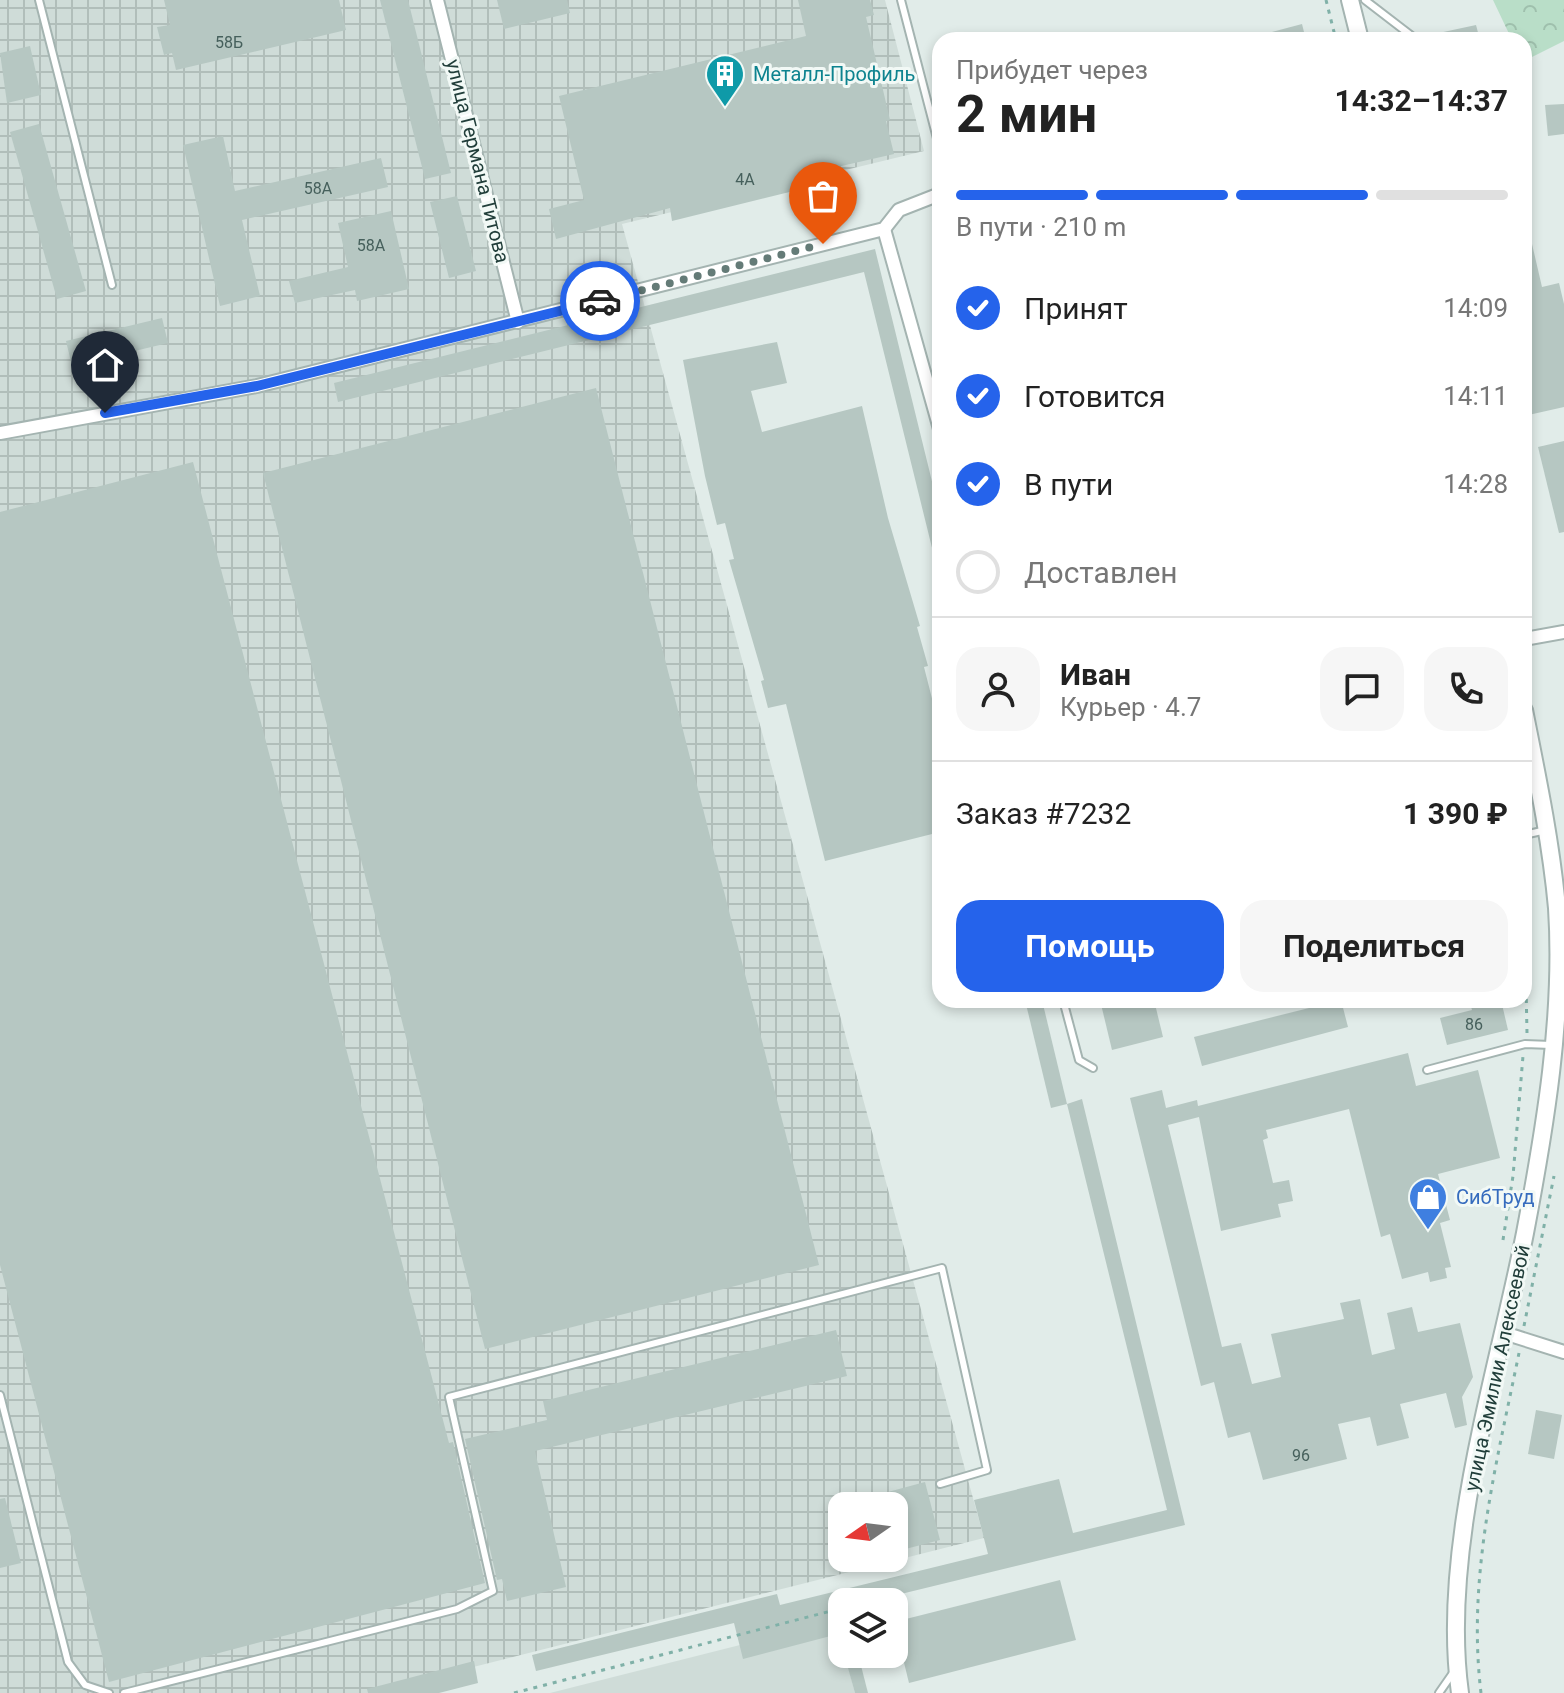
<!DOCTYPE html>
<html lang="ru">
<head>
<meta charset="utf-8">
<style>
	body { margin:0; font-family:Roboto,sans-serif; background:#f6f6f6; color:#222; height:100vh; display:flex; flex-direction:column; font-size:30px; white-space:nowrap }
	* { box-sizing:border-box; margin:0 }
	p { font-size:26px; color:#767676 }
	.icon { flex:none; width:44px; height:44px; fill:none; stroke:currentColor; stroke-width:2; stroke-linecap:round; stroke-linejoin:round }
	.map { position:relative; flex:1; overflow:hidden }
	.details { position:absolute; left:932px; top:32px; width:600px; height:976px; display:flex; flex-direction:column; background:#fff; border-radius:24px; box-shadow:0 4px 12px #0003 }
	.details>* { flex:none }
	.needle { width:52px; rotate:256deg }
	.tools { position:absolute; left:828px; top:1492px; display:grid; gap:16px }
	.tools a { display:grid; place-items:center; width:80px; height:80px; border-radius:16px; background:#fff; box-shadow:0 4px 12px #0003; font-size:40px }
	.pin { position:absolute; display:grid; place-items:center; width:68px; height:68px; color:#fff; margin:-82px -34px; border-radius:50% 50% 50% 0; rotate:-45deg; box-shadow:0 0 8px #0007 }
	.pin .icon { rotate:45deg }
	.courier { position:absolute; display:grid; place-items:center; width:80px; height:80px; margin:-40px; border:6px solid #2563eb; border-radius:50%; background:#fff; color:#222; box-shadow:0 2px 10px #0007 }
	.summary em { font-style:normal; font-weight:700 }
	.summary div { display:flex; flex-direction:column-reverse }
	.summary { display:flex; align-items:center; justify-content:space-between; height:136px; padding:0 24px }
	h1 { font-size:52px; font-weight:700; line-height:60px }
	.bar { display:grid; grid-template-columns:repeat(4,1fr); gap:12px 8px; align-content:center; height:96px; padding:0 24px }
	.bar i { height:10px; border-radius:6px; background:#e0e0e0 }
	.bar .active { background:#2563eb }
	.bar p { grid-column:span 4 }
	.line { display:flex; align-items:center; gap:20px; padding:0 24px; border-top:2px solid #e0e0e0 }
	.line div { flex:1 }
	.round { display:grid; place-items:center; flex:none; width:84px; height:84px; border-radius:24px; background:#f6f6f6 }
	ol { padding:0 24px; list-style:none }
	li { display:flex; align-items:center; gap:24px; height:88px }
	li p { margin-inline-start:auto }
	li .icon { padding:8px; border-radius:50%; background:#2563eb; color:#fff; stroke-width:4 }
	li:last-child { color:#767676 }
	li i { width:44px; height:44px; border:4px solid #e0e0e0; border-radius:50% }
	.primary-button { display:flex; gap:16px; margin-top:auto; padding:16px 24px }
	.primary-button a { flex:1; height:92px; border-radius:24px; background:#2563eb; color:#fff; font-size:32px; font-weight:700; line-height:92px; text-align:center }
	.primary-button a+a { background:#f6f6f6; color:#222 }
	.map>svg:first-child { display:block }
	.built { fill:#cfdcd8 }
	.industrial { fill:url(#industrial-grid); fill-rule:evenodd }
	.forest { fill:url(#forest-crowns) }
	.building { fill:#b6c7c2 }
	.lines { fill:none; stroke-linecap:round; stroke-linejoin:round }
	.service-casing { stroke:#a4b4b1; stroke-width:10 }
	.minor-casing { stroke:#a4b4b1; stroke-width:16 }
	.tertiary-casing { stroke:#a4b4b1; stroke-width:20 }
	.path { stroke:#80b1a8; stroke-width:3; stroke-dasharray:4 6; stroke-linecap:butt }
	.service { stroke:#fff; stroke-width:6 }
	.minor { stroke:#fff; stroke-width:12 }
	.tertiary { stroke:#fff; stroke-width:16 }
	.done { stroke:#647b77; stroke-width:8; stroke-dasharray:0 14.4 }
	.route { stroke:#2563eb; stroke-width:10 }
	.labels { text-anchor:middle; dominant-baseline:central; stroke-width:6; stroke-linejoin:round; paint-order:stroke }
	.number-label { font-size:16px; fill:#46605c }
	.culture-label { font-size:20px; fill:#0d838f; stroke:#f2f9f6; text-anchor:start }
	.street-label { font-size:20px; fill:#213e3a; stroke:#f2f9f6 }
	.shop-label { font-size:20px; fill:#366cbe; stroke:#f2f9f6; text-anchor:start }
</style>
</head>
<body>
<div class="map">
<svg width="1564" height="1693" viewBox="0 0 1564 1693">
	<defs>
		<pattern id="industrial-grid" width="8" height="8" patternUnits="userSpaceOnUse" patternTransform="scale(2)"><rect width="8" height="8" fill="#cfdcd8"/><path d="M0 4h8M4 0v8" fill="none" stroke="#b1beba"/></pattern>
		<pattern id="forest-crowns" width="20" height="18" patternUnits="userSpaceOnUse" patternTransform="scale(2)"><rect width="20" height="18" fill="#b9dec8"/><path d="M2 6a3 3 0 1 1 6 0M12 15a3 3 0 1 1 6 0" fill="none" stroke="#9fc0ad"/></pattern>
	</defs>
	<rect width="100%" height="100%" fill="#e1ece9"/>
	<path class="built" d="M839,1633L855,1693H550L740,1645Z"/>
	<path class="industrial" d="M0,0H885L924,151L622,224L984,1538L370,1693H0ZM842,1506H894V1558H842Z"/>
	<path class="forest" d="M1493,0H1564V41L1524,61V40H1512Z"/>
	<g class="building">
		<path d="M164,0H339L346,30L176,70L172,53L164,55L157,27L170,25Z"/>
		<path d="M380,0H408L451,173L425,179Z"/>
		<path d="M497,0H567L570,13L504,29Z"/>
		<path d="M798,0H870L874,15L866,17L890,120L886,121L894,154L815,172L818,185L672,221L670,208L556,239L549,209L584,200L559,96L806,36Z"/>
		<path d="M1302,24L1306,40H1257V36Z"/>
		<path d="M1476,25L1480,40H1434V34Z"/>
		<path d="M30,46L41,95L7,103L0,53Z"/>
		<path d="M1564,104V134L1548,136L1545,105Z"/>
		<path d="M39,124L86,291L57,299L10,132Z"/>
		<path d="M223,136L235,191L381,158L388,187L242,220L260,296L220,306L183,145Z"/>
		<path d="M457,196L476,271L449,278L430,202Z"/>
		<path d="M391,211L409,289L357,301L355,290L295,303L289,281L348,267L338,223Z"/>
		<path d="M1529,231L1542,287L1559,283L1564,304V407L1524,416V232Z"/>
		<path d="M875,249L940,514V560H935L864,272L338,402L334,383Z"/>
		<path d="M162,318L168,343L72,366L66,341Z"/>
		<path d="M777,342L787,383L751,391L762,432L862,406L888,518L920,626L917,627L928,666L924,667L940,730V832L825,861L786,704L768,708L761,681L764,680L729,560L734,559L725,523L717,525L705,476L683,360Z"/>
		<path d="M596,388L819,1265L485,1349L263,473Z"/>
		<path d="M1564,441V532L1559,533L1538,447Z"/>
		<path d="M193,462L449,1443L453,1442L485,1583L109,1682L0,1265V512Z"/>
		<path d="M1025,1000H1042L1067,1104L1051,1108Z"/>
		<path d="M1100,1000H1154L1163,1037L1112,1050Z"/>
		<path d="M1341,1000L1348,1027L1202,1066L1194,1037Z"/>
		<path d="M1469,1000H1501L1508,1030L1447,1045L1440,1018L1472,1010Z"/>
		<path d="M1408,1053L1416,1086L1478,1070L1500,1158L1438,1174L1450,1220L1440,1223L1451,1267L1445,1268L1447,1278L1430,1282L1428,1272L1402,1279L1390,1234L1381,1237L1349,1109L1266,1130L1268,1138L1263,1140L1273,1183L1289,1180L1293,1201L1278,1204L1281,1217L1221,1231L1199,1117L1168,1125L1222,1347L1241,1343L1252,1384L1281,1377L1271,1334L1344,1319L1340,1303L1360,1299L1372,1355L1395,1349L1387,1313L1412,1307L1418,1332L1460,1323L1473,1377L1462,1397L1467,1425L1455,1428L1446,1393L1400,1404L1409,1438L1377,1446L1370,1417L1338,1424L1347,1459L1263,1480L1250,1432L1228,1438L1214,1382L1201,1386L1130,1098L1162,1090L1166,1108L1197,1100L1198,1106Z"/>
		<path d="M1082,1099L1185,1525L868,1602H842V1633L743,1659L734,1623L536,1671L532,1655L777,1594L780,1605L988,1554L974,1500L1059,1479L1073,1533L1167,1510L1067,1104Z"/>
		<path d="M836,1330L847,1376L535,1451L566,1587L507,1601L502,1579L497,1580L465,1439L547,1420L543,1401Z"/>
		<path d="M1536,1410L1562,1415L1554,1459L1528,1454Z"/>
		<path d="M925,1482L940,1540L894,1552V1506H852L851,1502Z"/>
		<path d="M5,1498L21,1563L0,1568V1499Z"/>
		<path d="M1060,1580L1076,1640L909,1683L894,1622Z"/>
		<path d="M844,1654H858L868,1693H855Z"/>
		<path d="M474,1661L478,1683L439,1693H368L367,1689Z"/>
	</g>
	<g class="lines">
		<g class="service-casing">
			<g id="service">
				<path d="M39,0L112,285"/>
				<path d="M901,0L940,150"/>
				<path d="M1365,0L1417,40"/>
				<path d="M1524,835L1546,830"/>
				<path d="M1063,1000L1079,1060L1093,1068"/>
				<path d="M1427,1070L1525,1044L1551,1045"/>
				<path d="M0,1395L68,1662L85,1685L109,1693"/>
				<path d="M124,1693L457,1609L493,1591L449,1397L942,1268L987,1470L940,1484"/>
				<path d="M1439,1693L1455,1670"/>
			</g>
		</g>
		<g class="minor-casing">
			<g id="minor">
				<path d="M437,0L518,322"/>
				<path d="M884,229L940,429"/>
				<path d="M0,433L257,386L884,229L899,210L940,194"/>
				<path d="M1524,639L1564,632"/>
				<path d="M1504,1333L1564,1352"/>
			</g>
		</g>
		<g class="tertiary-casing">
			<g id="tertiary">
				<path d="M1350,0L1360,40"/>
				<path d="M1460,1693C1440,1549 1497,1375 1525,1233C1545,1128 1564,1015 1557,908C1551,842 1537,775 1524,710"/>
			</g>
		</g>
		<g class="path">
			<path d="M1326,0L1336,40"/>
			<path d="M1524,889L1527,1033"/>
			<path d="M1503,1240L1513,1176L1523,1056"/>
			<path d="M1524,1326L1554,1176"/>
			<path d="M514,1693L831,1611L842,1613"/>
			<path d="M1481,1693C1467,1577 1496,1466 1519,1353"/>
		</g>
		<use href="#service" class="service"/>
		<use href="#minor" class="minor"/>
		<use href="#tertiary" class="tertiary"/>
	</g>
	<g class="lines">
		<path class="done" d="M600,301L823,244"/>
		<path class="route" d="M105,413L257,386L600,301"/>
	</g>
	<defs>
		<g id="building-pin" transform="scale(2)"><path d="M0 17L-7.5 6A9.5 9.5 0 1 1 7.5 6Z" fill="#0f9aa8" stroke="#f2f9f6"/><path d="M-4-6H4V6H1V3H-1V6H-4ZM-2.5-4.3h1.7v1.8h-1.7ZM.8-4.3h1.7v1.8H.8ZM-2.5-1h1.7V.8h-1.7ZM.8-1h1.7V.8H.8Z" fill="#fff"/></g>
		<g id="shop-pin" transform="scale(2)"><path d="M0 17L-7.5 6A9.5 9.5 0 1 1 7.5 6Z" fill="#3f7fe0" stroke="#f2f9f6"/><path d="M-5-2.5h2.3a2.7 3.5 0 0 1 5.4 0H5L5.5 6h-11ZM-1.5-2.5h3a1.5 2.3 0 0 0-3 0Z" fill="#fff"/></g>
	</defs>
	<g fill-rule="evenodd">
		<use href="#building-pin" x="725" y="74"/>
		<use href="#shop-pin" x="1428" y="1197"/>
	</g>
	<g class="labels">
		<g class="number-label">
			<text x="229" y="42">58Б</text>
			<text x="745" y="179">4А</text>
			<text x="318" y="188">58А</text>
			<text x="371" y="245">58А</text>
			<text x="1474" y="1024">86</text>
			<text x="1301" y="1455">96</text>
		</g>
		<g class="culture-label">
			<text x="753" y="74">Металл-Профиль</text>
		</g>
		<g class="street-label">
			<text transform="translate(478 161) rotate(76)">улица Германа Титова</text>
			<text transform="translate(1497 1368) rotate(-78)">улица Эмилии Алексеевой</text>
		</g>
		<g class="shop-label">
			<text x="1456" y="1197">СибТруд</text>
		</g>
	</g>
</svg>
<div class="tools">
<a><svg class="needle" viewBox="-14 -14 28 28"><path d="M0-13l5 13h-10z" fill="#e53935"/><path d="M0 13l5-13h-10z" fill="#767676"/></svg></a>
<a><svg class="icon" aria-label="layers" viewBox="0 0 24 24"><path d="M12 4l9 5-9 5-9-5zM3 14l9 5 9-5"/></svg></a>
</div>
<div class="pin" style="left:823px;top:244px;background:#ea580c"><svg class="icon" aria-label="bag" viewBox="0 0 24 24"><path d="M5 8h14l-1 12H6zM9 8a3 3 0 0 1 6 0"/></svg></div>
<div class="pin" style="left:105px;top:413px;background:#1f2937"><svg class="icon" aria-label="home" viewBox="0 0 24 24"><path d="M3 11l9-7 9 7M6 9v11h12V9"/></svg></div>
<div class="courier" style="left:600px;top:301px"><svg class="icon" aria-label="car" viewBox="0 0 24 24"><path d="M5 17H2v-5l4-1 3-4h7l3 4 3 1v5h-3M9 17h6M6 11h13"/><circle cx="7" cy="17" r="2"/><circle cx="17" cy="17" r="2"/></svg></div>
<section class="details">
<div class="summary"><div><h1>2 мин</h1><p>Прибудет через</p></div><em>14:32–14:37</em></div>
<div class="bar"><i class="active"></i><i class="active"></i><i class="active"></i><i></i><p>В пути · 210 m</p></div>
<ol>
<li><svg class="icon" aria-label="check" viewBox="0 0 24 24"><path d="M5 12l5 5 9-10"/></svg>Принят<p>14:09</p></li>
<li><svg class="icon" aria-label="check" viewBox="0 0 24 24"><path d="M5 12l5 5 9-10"/></svg>Готовится<p>14:11</p></li>
<li><svg class="icon" aria-label="check" viewBox="0 0 24 24"><path d="M5 12l5 5 9-10"/></svg>В пути<p>14:28</p></li>
<li><i></i>Доставлен</li>
</ol>
<div class="line" style="height:144px"><a class="round"><svg class="icon" aria-label="person" viewBox="0 0 24 24"><circle cx="12" cy="8" r="4"/><path d="M4 21q1-7 8-7t8 7"/></svg></a><div><b>Иван</b><p>Курьер · 4.7</p></div><a class="round"><svg class="icon" aria-label="chat" viewBox="0 0 24 24"><path d="M4 5h16v11H9l-5 4z"/></svg></a><a class="round"><svg class="icon" aria-label="phone" viewBox="0 0 24 24"><path d="M5 4h4l2 5-3 2q2 4 5 5l2-3 5 2v4C11 20 4 13 5 4z"/></svg></a></div>
<div class="line" style="height:104px"><div>Заказ #7232</div><b>1 390 ₽</b></div>
<div class="primary-button"><a>Помощь</a><a>Поделиться</a></div>
</section>
</div>
</body>
</html>
